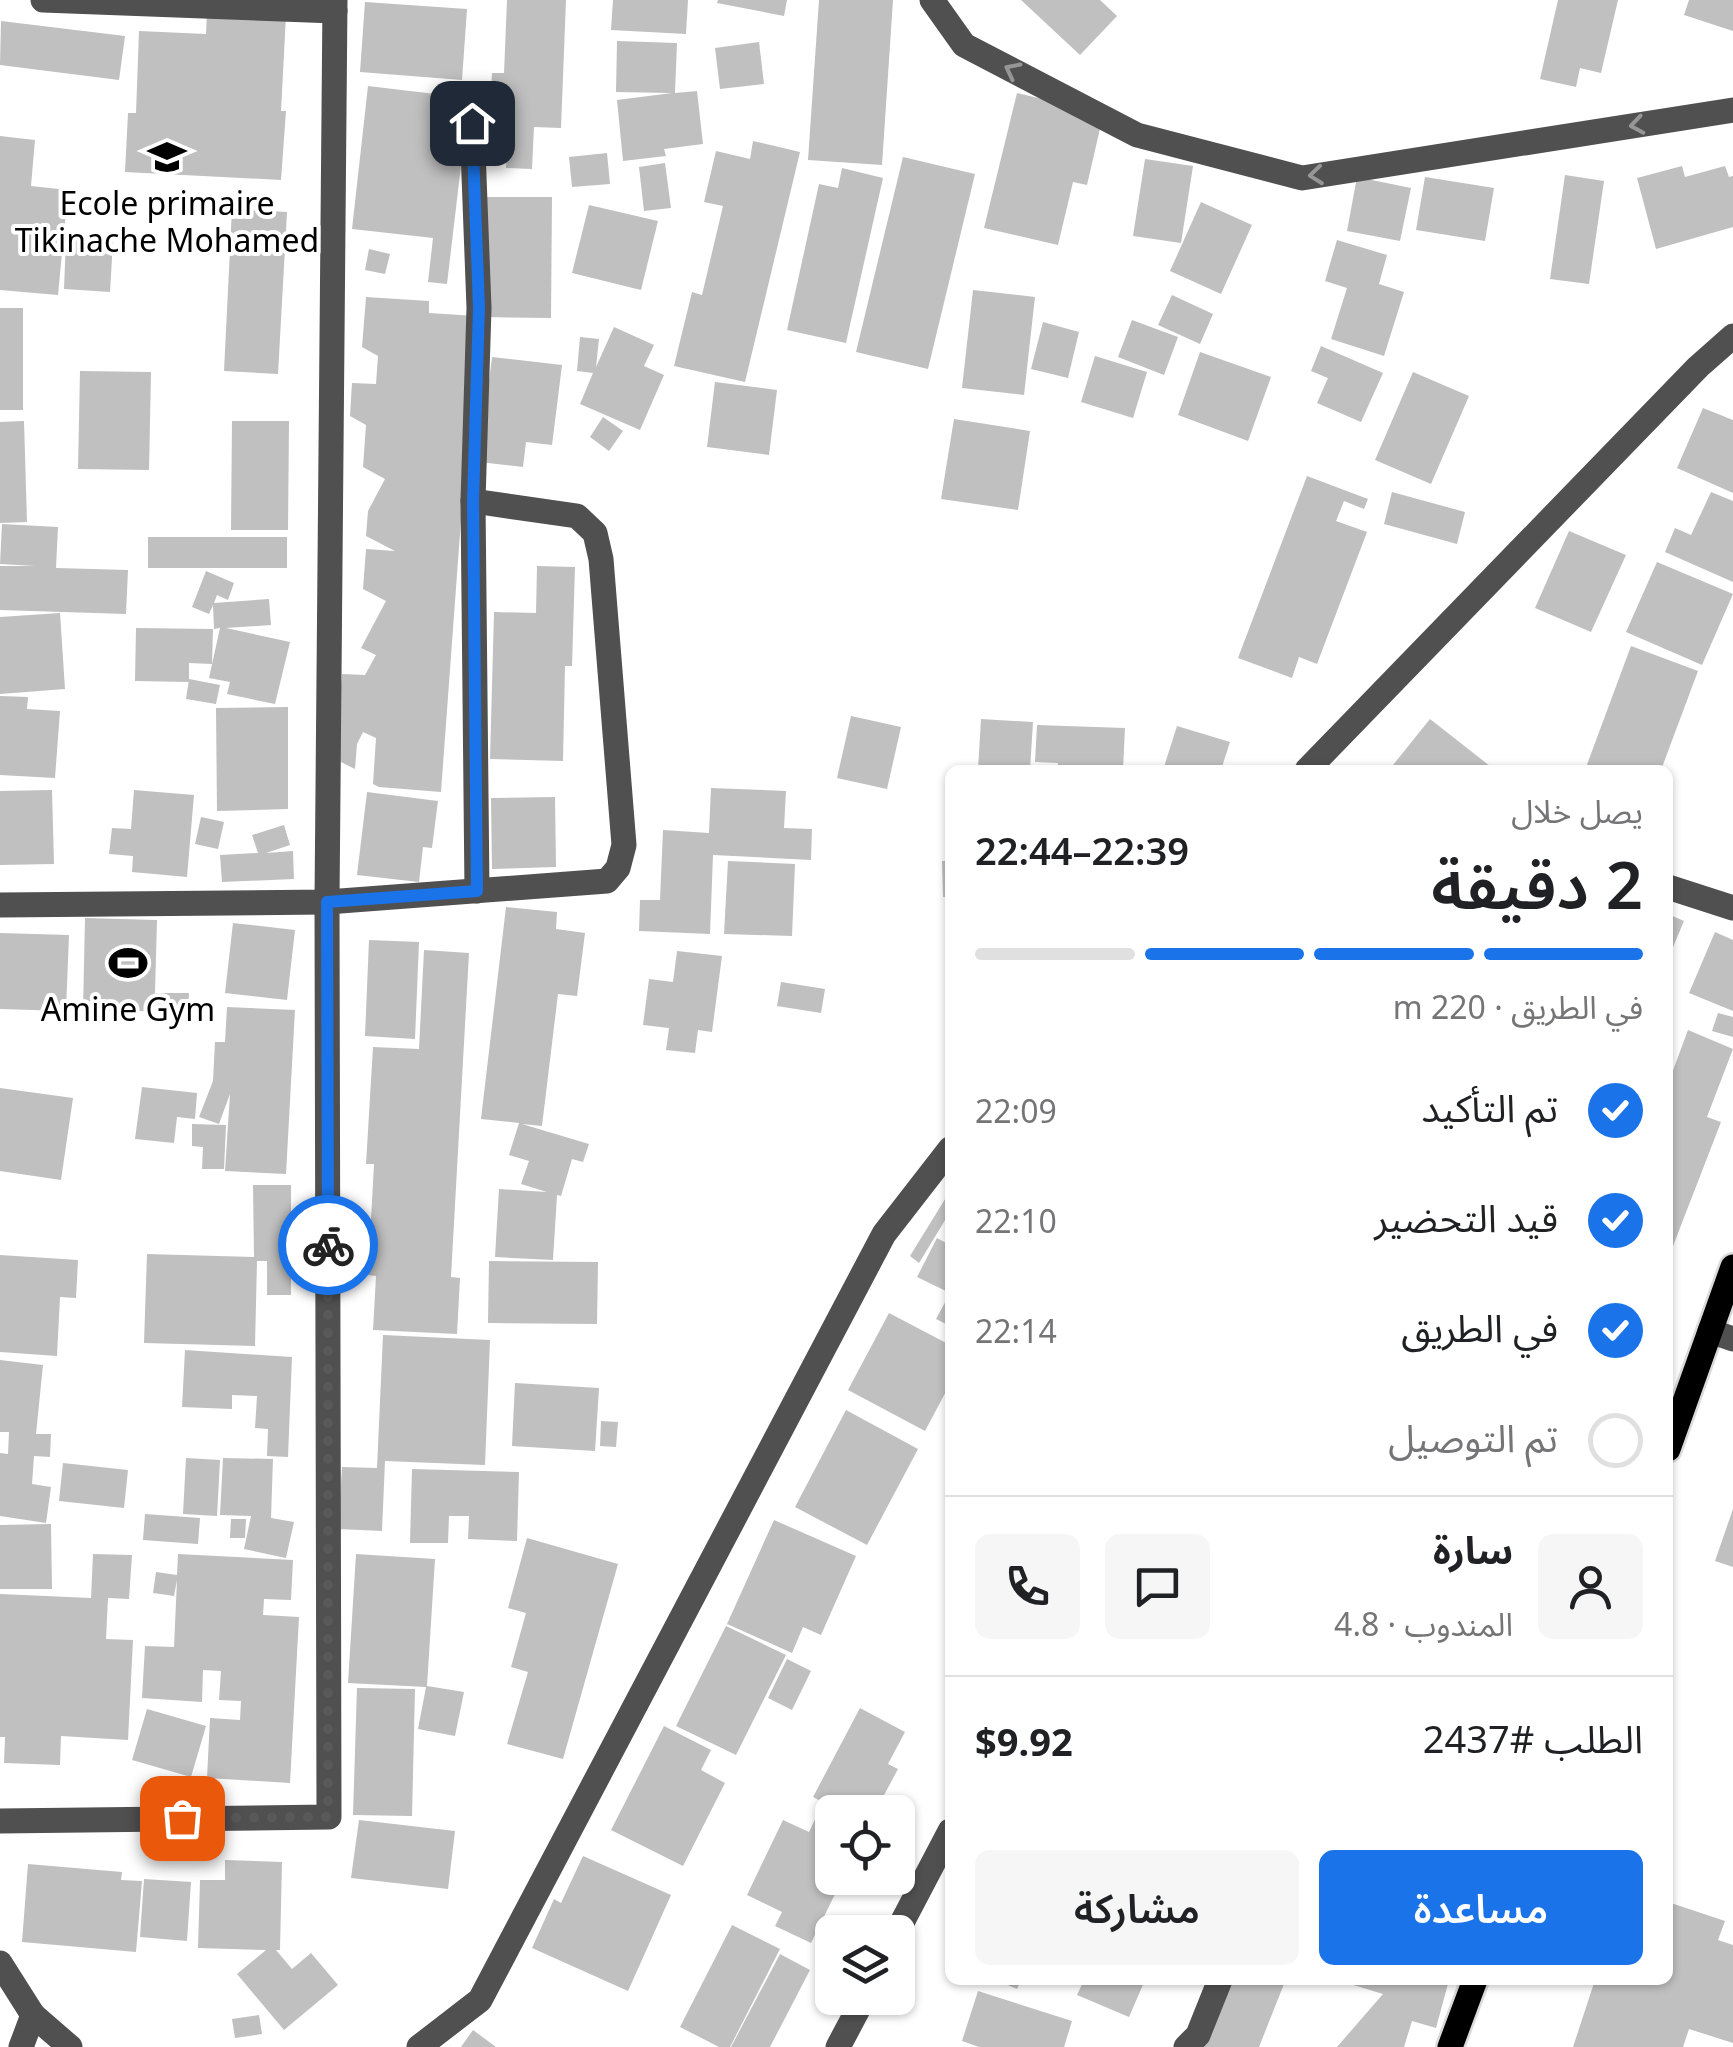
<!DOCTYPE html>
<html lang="ar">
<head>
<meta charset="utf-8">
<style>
	body { margin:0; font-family:"Noto Sans","Noto Sans Arabic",sans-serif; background:#f6f6f6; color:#202124; direction:rtl; height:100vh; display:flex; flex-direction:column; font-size:38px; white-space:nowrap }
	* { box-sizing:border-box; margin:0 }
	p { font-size:32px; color:#757577 }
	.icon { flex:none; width:55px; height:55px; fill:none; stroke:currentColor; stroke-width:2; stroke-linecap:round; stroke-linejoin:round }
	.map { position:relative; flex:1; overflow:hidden; direction:ltr }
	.panel { position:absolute; left:945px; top:765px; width:728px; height:1220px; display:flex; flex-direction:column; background:#fff; border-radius:15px; box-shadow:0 2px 8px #0004; direction:rtl }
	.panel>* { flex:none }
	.tools { position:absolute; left:815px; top:1795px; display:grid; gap:20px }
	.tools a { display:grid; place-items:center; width:100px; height:100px; border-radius:15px; background:#fff; box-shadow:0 2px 8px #0004; font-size:50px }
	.pin { position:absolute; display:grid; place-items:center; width:85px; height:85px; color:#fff; margin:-42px; border-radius:20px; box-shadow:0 5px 15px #0006 }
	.courier { position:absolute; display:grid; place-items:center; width:100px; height:100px; margin:-50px; border:8px solid #1a73e8; border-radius:50%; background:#fff; color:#222; box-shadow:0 2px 12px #0007 }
	.head em { font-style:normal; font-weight:600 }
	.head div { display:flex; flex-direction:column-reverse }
	.head { display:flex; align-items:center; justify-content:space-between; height:170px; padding:0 30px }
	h1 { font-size:65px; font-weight:600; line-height:75px }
	.bar { display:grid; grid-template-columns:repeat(4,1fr); gap:15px 10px; align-content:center; height:120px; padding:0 30px }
	.bar i { height:12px; border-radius:8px; background:#e0e0e0 }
	.bar .on { background:#1a73e8 }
	.bar p { grid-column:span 4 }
	.line { display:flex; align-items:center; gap:25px; padding:0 30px; border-top:2px solid #e0e0e0 }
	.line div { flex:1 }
	.round { display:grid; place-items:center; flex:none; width:105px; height:105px; border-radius:15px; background:#f6f6f6 }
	ol { padding:0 30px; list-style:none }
	li { display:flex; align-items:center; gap:30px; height:110px }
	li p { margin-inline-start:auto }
	li .icon { padding:10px; border-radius:50%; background:#1a73e8; color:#fff; stroke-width:4 }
	li:last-child { color:#757577 }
	li i { width:55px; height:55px; border:5px solid #e0e0e0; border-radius:50% }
	.action { display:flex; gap:20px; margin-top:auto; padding:20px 30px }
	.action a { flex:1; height:115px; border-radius:15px; background:#1a73e8; color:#fff; font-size:40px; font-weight:600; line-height:115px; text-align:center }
	.action a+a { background:#f6f6f6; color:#202124 }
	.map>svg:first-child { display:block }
	.building { fill:#c0c0c0 }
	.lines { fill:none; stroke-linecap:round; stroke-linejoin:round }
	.major-casing { stroke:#dbdbdb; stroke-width:30 }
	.minor { stroke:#505050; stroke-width:25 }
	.major { stroke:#000; stroke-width:25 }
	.oneway { stroke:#969696 }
	.done { stroke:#595959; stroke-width:10; stroke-dasharray:0 18 }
	.route { stroke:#1a73e8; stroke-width:12 }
	.labels { text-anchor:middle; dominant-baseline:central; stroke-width:8; stroke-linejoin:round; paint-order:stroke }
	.poi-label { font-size:32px; fill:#000; stroke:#fff }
</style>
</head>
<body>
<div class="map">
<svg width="1733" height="2047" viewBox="0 0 1733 2047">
	<rect width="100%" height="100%" fill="#fff"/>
	<g class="building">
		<path d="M507,0H566L561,128L534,127L532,169L506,168L508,128L489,127L492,73H504Z"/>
		<path d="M613,0H688L686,34L611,30Z"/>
		<path d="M718,0H787L784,16L717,3Z"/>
		<path d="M819,0H893L882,165L808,160Z"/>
		<path d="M1021,0H1100L1117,16L1080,55Z"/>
		<path d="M1558,0H1618L1601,73L1580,68L1576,87L1540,79Z"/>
		<path d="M1689,0H1733V31L1684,15Z"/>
		<path d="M365,2L467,9L462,80L360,72Z"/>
		<path d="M207,11L286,15L281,111H286L281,180L125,172L128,113H136L139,31L206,34Z"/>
		<path d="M1,21L125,36L119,80L0,65Z"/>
		<path d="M617,41L677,43L675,93L697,91L703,144L664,149L666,156L623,161L617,100L672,93L616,92Z"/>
		<path d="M759,42L764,84L720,89L715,48Z"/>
		<path d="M368,86L469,98L447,284L428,282L433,238L352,229Z"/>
		<path d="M1017,93L1068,105L1102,120L1087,185L1073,182L1058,245L984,228Z"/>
		<path d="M0,136L35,140L31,186L68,190L58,295L0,290Z"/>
		<path d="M753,141L800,152L745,382L674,366L692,292L702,295L723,206L704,202L716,151L750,159Z"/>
		<path d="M607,153L610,184L572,187L569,157Z"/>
		<path d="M903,157L975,174L928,369L856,352Z"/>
		<path d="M1145,159L1193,166L1181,243L1133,236Z"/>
		<path d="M665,163L671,208L644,211L639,167Z"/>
		<path d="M1682,166L1685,177L1725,166L1729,177L1733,176V227L1656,249L1637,178Z"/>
		<path d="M842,168L883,178L846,343L787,330L819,184L838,188Z"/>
		<path d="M1565,175L1604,181L1589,284L1550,279Z"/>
		<path d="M1357,177L1411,188L1400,241L1347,231Z"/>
		<path d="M1425,177L1494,188L1485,241L1416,230Z"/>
		<path d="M483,197H552L551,318L481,317Z"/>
		<path d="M1201,202L1252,225L1221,294L1170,271Z"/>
		<path d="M589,205L658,221L641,290L572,273Z"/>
		<path d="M232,209L287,212L278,374L224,371Z"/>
		<path d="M66,239L113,241L110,292L64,289Z"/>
		<path d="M1337,240L1387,255L1379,284L1404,292L1384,356L1331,339L1347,288L1325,281Z"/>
		<path d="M369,249L390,254L385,274L365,270Z"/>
		<path d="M973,290L1035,297L1024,395L962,388Z"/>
		<path d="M1172,295L1213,314L1200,344L1158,325Z"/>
		<path d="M366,297L429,301V313L476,316L441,792L379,787L373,784L376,738L363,732L357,744L355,769L335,759L342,674L365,675L376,655L361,648L386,601L363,589L366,549L395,551L366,536L368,511L385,479L363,467L366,425L350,416L352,383L376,384L378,356L362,347Z"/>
		<rect x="0" y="308" width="23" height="102"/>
		<path d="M1132,320L1178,337L1164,375L1118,357Z"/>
		<path d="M1043,322L1079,332L1068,378L1031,369Z"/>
		<path d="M614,327L654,345L644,366L664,375L640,430L580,404L593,373L577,371L580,337L599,339L596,367Z"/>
		<path d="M1321,346L1383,373L1361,422L1317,403L1328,378L1311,371Z"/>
		<path d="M1200,352L1271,377L1248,441L1178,415Z"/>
		<path d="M1095,356L1147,372L1133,418L1081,402Z"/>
		<path d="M492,357L562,365L552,445L526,442L523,467L479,462Z"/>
		<path d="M80,371L151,372L149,470L78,469Z"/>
		<path d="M1413,372L1469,396L1431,484L1375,460Z"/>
		<path d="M715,382L777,390L769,455L707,447Z"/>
		<path d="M1703,408L1733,420V493L1677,468Z"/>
		<path d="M603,417L623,431L609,451L590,437Z"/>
		<path d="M954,419L1030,431L1018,510L941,499Z"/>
		<path d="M24,421L27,522L0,523V422Z"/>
		<path d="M232,421H289L288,530H231Z"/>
		<path d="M1307,476L1368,499L1364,509L1344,501L1336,521L1367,532L1317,664L1299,657L1292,678L1238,658Z"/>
		<path d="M1392,492L1465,512L1457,544L1384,524Z"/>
		<path d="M1711,492L1733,501V582L1665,552L1675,528L1691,535Z"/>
		<path d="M2,524L58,527L56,568L128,570L126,614L0,610V566H35L0,564Z"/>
		<path d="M1569,531L1626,555L1591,632L1535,608Z"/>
		<rect x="148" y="537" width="139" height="31"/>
		<path d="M1657,562L1733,594L1702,665L1626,632Z"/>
		<path d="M537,566L575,567L572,666H565L563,761L490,759L494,612L536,613Z"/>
		<path d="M206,571L234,583L228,600L217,595L214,603L269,599L271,625L226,628L290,642L275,704L227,694L230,682L209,678L220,628L214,629L213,605L209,614L192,607Z"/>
		<path d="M60,613L65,689L0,694V617Z"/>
		<path d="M136,628L213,629L212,664L189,663V682L135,681Z"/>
		<path d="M1631,646L1698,671L1661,770H1585Z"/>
		<path d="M189,679L220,685L216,704L186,699Z"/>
		<path d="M0,696L28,697L27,709L60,711L55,778L0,775Z"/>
		<path d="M288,707V809L217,811L216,708Z"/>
		<path d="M851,716L901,727L887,789L837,778Z"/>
		<path d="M981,719L1033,722L1030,770H978Z"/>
		<path d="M1430,719L1495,770H1389Z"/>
		<path d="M1037,725L1125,728L1123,770H1057L1058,763L1035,762Z"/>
		<path d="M1177,726L1230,742L1221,770H1163Z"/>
		<path d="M711,788L786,791L784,828L812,829L811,860L713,855L710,934L639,931L640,900H660L663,830L709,833Z"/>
		<path d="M52,790L54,864L0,865V791Z"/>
		<path d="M134,790L194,795L187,877L132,872L133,856L109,854L112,828L131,829Z"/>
		<path d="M367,792L438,801L432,848L423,847L419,882L357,875Z"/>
		<path d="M555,797L556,867L492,869L491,798Z"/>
		<path d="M201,817L224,822L218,849L195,844Z"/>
		<path d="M284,825L290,845L266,853L293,851L294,879L222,882L220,855L258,853L252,835Z"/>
		<path d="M728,861L795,864L792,936L724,934Z"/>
		<path d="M942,861H950V897H943Z"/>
		<path d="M506,907L557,912L556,929L585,933L577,996L558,994L542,1126L522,1124L589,1144L583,1162L572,1159L561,1196L557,1195L553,1260L495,1257L499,1189L547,1192L521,1184L529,1161L509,1155L519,1123L481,1119Z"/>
		<path d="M1668,914L1684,921L1668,959Z"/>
		<path d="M85,918L157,920L155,993H189L188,1012L83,1010Z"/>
		<path d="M233,923L295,930L287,1000L225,993Z"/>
		<path d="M1715,932L1733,940V1011L1689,993Z"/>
		<path d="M0,933L69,935L66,1011L0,1009Z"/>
		<path d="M369,940L419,942L415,1039L365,1036Z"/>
		<path d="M424,950L469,953L451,1277L460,1278L457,1334L373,1330L376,1276L368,1275L374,1164H366L373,1047L419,1049Z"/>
		<path d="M677,951L722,956L712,1032L698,1030L695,1053L666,1050L669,1028L643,1025L649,979L673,982Z"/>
		<path d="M781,982L825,989L821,1013L777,1006Z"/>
		<path d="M227,1007L295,1010L286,1174L225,1171L230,1094L219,1124L199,1117L213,1081L215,1042H225Z"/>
		<path d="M1718,1013L1733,1017V1037L1712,1031Z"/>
		<path d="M1688,1030L1733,1049L1707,1117L1721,1122L1668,1259V1084Z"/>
		<path d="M142,1087L197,1093L195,1119L177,1117L174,1143L135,1139Z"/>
		<path d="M0,1088L73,1098L61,1180L0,1171Z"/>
		<path d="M192,1124L226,1125L224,1169H202L203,1147L192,1146Z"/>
		<path d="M253,1185H291V1295H267V1261H257L255,1346L144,1343L147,1254L254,1257Z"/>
		<path d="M950,1191V1212L919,1263L910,1256Z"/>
		<path d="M937,1238L950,1245V1326L936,1319L950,1293L917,1277Z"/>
		<path d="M0,1255L78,1260L76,1298L60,1297L57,1356L0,1352Z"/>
		<path d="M489,1261L598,1262L597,1324L488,1323Z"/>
		<path d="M889,1313L950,1345V1384L925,1431L848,1390Z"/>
		<path d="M383,1335L490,1340L485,1465L385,1461L382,1531L338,1529L342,1467L377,1468Z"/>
		<path d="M185,1350L292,1357L288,1457L267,1456L268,1429L255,1428L257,1396L232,1395V1409L182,1407Z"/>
		<path d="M0,1360L43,1365L36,1434H51L50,1457L34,1456L32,1484L51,1487L46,1523L0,1516V1453L8,1454L9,1432H0Z"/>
		<path d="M515,1383L599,1388L595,1451L512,1446Z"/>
		<path d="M846,1410L918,1449L867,1545L795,1507Z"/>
		<path d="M601,1421L618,1422L616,1447L600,1446Z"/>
		<path d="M186,1458L220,1460L217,1516L183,1514Z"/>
		<path d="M223,1458L273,1459L271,1518L294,1522L286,1558L244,1549L251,1516L220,1515Z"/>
		<path d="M63,1463L128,1470L124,1508L59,1501Z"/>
		<path d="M412,1469L519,1472L517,1541L468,1539L469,1516H449L448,1543H410Z"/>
		<path d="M1733,1509V1567L1715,1561Z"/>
		<path d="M145,1514L200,1518L198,1544L143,1540Z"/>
		<path d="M231,1519H246L245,1538H230Z"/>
		<path d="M774,1520L856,1556L821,1635L803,1627L792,1653L727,1624Z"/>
		<path d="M51,1524L52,1589H0V1525Z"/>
		<path d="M527,1538L618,1564L563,1759L507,1744L528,1672L511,1667L526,1613L508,1608Z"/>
		<path d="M93,1554L132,1555L129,1599L108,1598L106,1639L133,1640L128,1740L61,1736L60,1765L4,1763L5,1737H0V1594L91,1598Z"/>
		<path d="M178,1554L293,1560L291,1600L264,1599L263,1615L299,1617L290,1783L207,1778L210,1718L240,1720L241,1701L219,1700L221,1671L203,1670L202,1702L142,1698L145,1646L174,1647L177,1580L174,1596L153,1593L156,1572L177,1575Z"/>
		<path d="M356,1554L435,1559L427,1686L464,1692L455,1736L418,1729L426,1687L348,1683Z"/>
		<path d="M726,1626L786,1655L736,1755L676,1726Z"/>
		<path d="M787,1659L811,1671L792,1710L768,1698Z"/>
		<path d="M357,1688L415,1689L412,1816L353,1815Z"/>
		<path d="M860,1708L905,1732L888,1764L898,1769L875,1812H842L813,1797Z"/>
		<path d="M147,1709L206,1726L191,1777L132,1760Z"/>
		<path d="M664,1726L711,1750L701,1770L725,1783L683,1866L611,1830Z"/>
		<path d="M818,1813L832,1820V1855L821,1880L838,1888L811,1943L775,1926L782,1912L747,1895L783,1820L809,1832Z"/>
		<path d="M359,1820L455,1831L448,1889L351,1878Z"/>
		<path d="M583,1856L671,1895L628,1991L532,1948L554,1899L561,1903Z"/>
		<path d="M225,1860L282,1862L280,1950H276L292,1969L311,1953L338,1985L284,2030L237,1974L266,1950L198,1948L200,1880H225Z"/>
		<path d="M28,1864L122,1872L121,1880L142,1881L136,1952L22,1942Z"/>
		<path d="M144,1879L191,1882L187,1941L140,1937Z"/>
		<path d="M1668,1902L1725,1921L1718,1940L1733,1945V2043L1689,2029L1683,2047H1573L1595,1980H1668Z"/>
		<path d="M732,1925L780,1949L730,2047H719L680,2027Z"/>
		<path d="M780,1954L810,1970L770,2047H731Z"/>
		<path d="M996,1980H1021L1017,1989Z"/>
		<path d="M1084,1980H1145L1129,2017L1077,1995Z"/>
		<path d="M1228,1980H1273L1284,1984L1259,2047H1200Z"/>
		<path d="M1449,1980L1436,2028L1412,2021L1404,2047H1337L1383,1994L1337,1980Z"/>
		<path d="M978,1991L1072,2021L1064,2047H979L962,2041Z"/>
		<path d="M259,2015L262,2034L235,2038L232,2019Z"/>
		<path d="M473,2030L496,2047H461Z"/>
	</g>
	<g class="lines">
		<g class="major-casing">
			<g id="major">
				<path d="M1668,1449L1733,1267"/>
				<path d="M1450,2047L1475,1980"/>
			</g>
		</g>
		<g class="minor">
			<path d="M43,0L335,11"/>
			<path d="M932,0L964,45L1137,135L1302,178L1733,110"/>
			<path d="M472,123L479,308L473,501L477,891"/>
			<path d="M1307,770L1698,367L1733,336"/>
			<path d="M1668,887L1733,908"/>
			<path d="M0,905L327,902L607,881L618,868L624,845L601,559L595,533L577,516L473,501"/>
			<path d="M1710,1331L1733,1339"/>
			<path d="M0,1821L329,1817L327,902L335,0"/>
			<path d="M897,1932L950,1831"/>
			<path d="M0,1963L33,2015L70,2047"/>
			<path d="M21,2047L33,2015"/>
			<path d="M419,2047L480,2000L884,1234L950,1149"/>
			<path d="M838,2047L864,1998"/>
			<path d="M1186,2047L1198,2035L1220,1980"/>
		</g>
		<use href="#major" class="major"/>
	</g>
	<defs><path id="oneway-chevron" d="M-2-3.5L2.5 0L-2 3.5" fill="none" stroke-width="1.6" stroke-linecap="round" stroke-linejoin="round" transform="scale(2.5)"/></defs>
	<g class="oneway">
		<use href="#oneway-chevron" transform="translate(1012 70) rotate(-153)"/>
		<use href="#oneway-chevron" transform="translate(1637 125) rotate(171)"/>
		<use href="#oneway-chevron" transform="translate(1316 175) rotate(174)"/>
	</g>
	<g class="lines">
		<path class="done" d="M182,1818L328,1817V1245"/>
		<path class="route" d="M328,1245L327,902L477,891L473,501L479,308L472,123"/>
	</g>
	<defs>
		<g id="school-bare" transform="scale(3)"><path d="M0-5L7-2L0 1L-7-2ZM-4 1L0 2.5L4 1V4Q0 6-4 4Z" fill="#000" stroke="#fff" stroke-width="2.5" paint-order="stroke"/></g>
		<g id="stadium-bare" transform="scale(3)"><path d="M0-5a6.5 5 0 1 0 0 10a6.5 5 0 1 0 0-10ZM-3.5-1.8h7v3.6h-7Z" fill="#000" stroke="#fff" stroke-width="2.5" paint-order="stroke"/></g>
	</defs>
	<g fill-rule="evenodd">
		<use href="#school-bare" x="167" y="157"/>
		<use href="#stadium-bare" x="128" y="963"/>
	</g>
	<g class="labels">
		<g class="poi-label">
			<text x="167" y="202">Ecole primaire<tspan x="167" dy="37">Tikinache Mohamed</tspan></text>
			<text x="128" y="1008">Amine Gym</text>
		</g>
	</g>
</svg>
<div class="tools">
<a><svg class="icon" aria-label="locate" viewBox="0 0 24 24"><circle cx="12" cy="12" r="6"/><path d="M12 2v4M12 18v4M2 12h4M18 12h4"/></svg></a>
<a><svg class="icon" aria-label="layers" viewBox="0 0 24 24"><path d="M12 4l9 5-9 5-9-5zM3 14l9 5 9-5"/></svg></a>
</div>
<div class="pin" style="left:182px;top:1818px;background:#ea580c"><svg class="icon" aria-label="bag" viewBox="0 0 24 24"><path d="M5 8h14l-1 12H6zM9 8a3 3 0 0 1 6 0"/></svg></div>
<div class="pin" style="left:472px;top:123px;background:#1f2937"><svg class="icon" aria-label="home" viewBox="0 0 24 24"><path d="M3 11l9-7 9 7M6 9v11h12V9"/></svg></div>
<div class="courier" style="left:328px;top:1245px"><svg class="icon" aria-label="bike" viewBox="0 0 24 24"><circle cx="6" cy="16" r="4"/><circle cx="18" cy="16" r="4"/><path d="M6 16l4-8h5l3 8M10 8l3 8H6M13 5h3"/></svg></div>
<section class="panel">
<div class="head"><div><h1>2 دقيقة</h1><p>يصل خلال</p></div><em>22:39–22:44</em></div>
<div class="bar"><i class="on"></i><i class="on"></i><i class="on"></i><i></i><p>في الطريق · 220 m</p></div>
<ol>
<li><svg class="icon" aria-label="check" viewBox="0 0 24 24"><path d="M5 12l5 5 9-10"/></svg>تم التأكيد<p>22:09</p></li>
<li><svg class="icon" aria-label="check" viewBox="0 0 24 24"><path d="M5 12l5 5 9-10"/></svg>قيد التحضير<p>22:10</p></li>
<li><svg class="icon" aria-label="check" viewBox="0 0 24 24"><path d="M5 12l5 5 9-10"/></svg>في الطريق<p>22:14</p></li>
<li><i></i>تم التوصيل</li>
</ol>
<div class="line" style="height:180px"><a class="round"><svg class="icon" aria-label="person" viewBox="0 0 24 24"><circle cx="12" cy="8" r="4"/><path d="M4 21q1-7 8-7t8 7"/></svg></a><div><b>سارة</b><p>المندوب · 4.8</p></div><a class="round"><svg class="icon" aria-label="chat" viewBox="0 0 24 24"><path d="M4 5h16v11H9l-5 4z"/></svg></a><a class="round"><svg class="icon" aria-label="phone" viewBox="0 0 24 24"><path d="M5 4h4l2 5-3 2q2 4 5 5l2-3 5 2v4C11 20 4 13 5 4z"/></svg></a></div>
<div class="line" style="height:130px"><div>الطلب #2437</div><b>$9.92</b></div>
<div class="action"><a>مساعدة</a><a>مشاركة</a></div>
</section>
</div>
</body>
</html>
